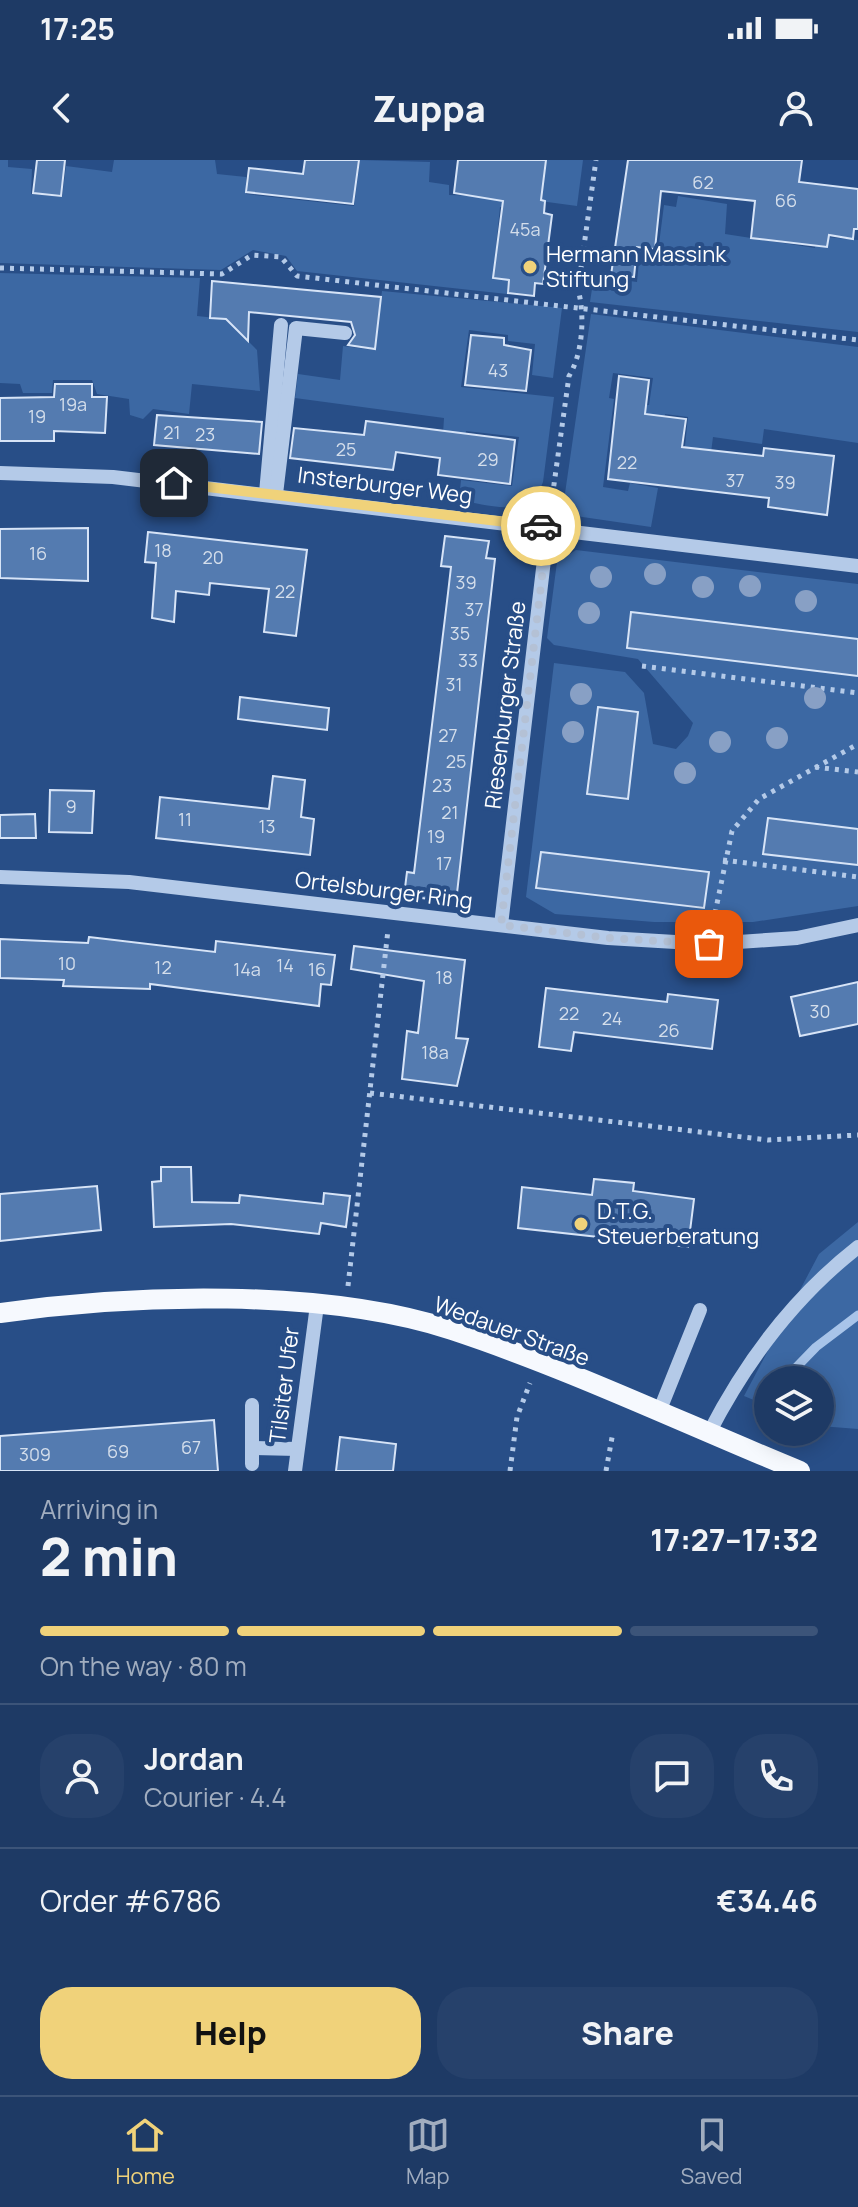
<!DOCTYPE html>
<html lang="en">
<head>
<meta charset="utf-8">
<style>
	body { margin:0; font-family:Manrope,sans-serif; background:#26416b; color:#f1f3f6; height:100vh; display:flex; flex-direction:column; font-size:30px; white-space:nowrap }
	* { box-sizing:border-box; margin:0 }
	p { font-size:26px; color:#a1adbf }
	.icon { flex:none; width:44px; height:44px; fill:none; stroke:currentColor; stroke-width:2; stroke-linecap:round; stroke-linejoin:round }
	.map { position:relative; height:1311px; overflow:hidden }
	.details { display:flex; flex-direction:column; background:#1e3a65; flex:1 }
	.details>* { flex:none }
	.controls { position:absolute; left:754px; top:1206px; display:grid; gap:16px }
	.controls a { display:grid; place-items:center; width:80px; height:80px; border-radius:50%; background:#1e3a65; box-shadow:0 4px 20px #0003,0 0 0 2px #3c5479; font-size:40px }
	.pin { position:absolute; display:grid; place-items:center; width:68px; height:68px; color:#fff; margin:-34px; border-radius:16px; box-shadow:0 4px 12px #0006 }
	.courier { position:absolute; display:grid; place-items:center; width:80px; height:80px; margin:-40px; border:6px solid #f0d27a; border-radius:50%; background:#fff; color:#222; box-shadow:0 2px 10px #0007 }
	.overview em { font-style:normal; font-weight:800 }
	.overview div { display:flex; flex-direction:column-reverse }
	.overview { display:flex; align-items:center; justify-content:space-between; height:136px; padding:0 40px }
	h1 { font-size:52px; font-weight:800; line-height:60px }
	.bar { display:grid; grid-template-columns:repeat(4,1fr); gap:12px 8px; align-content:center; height:96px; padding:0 40px }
	.bar i { height:10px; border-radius:6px; background:#3c5479 }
	.bar .selected { background:#f0d27a }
	.bar p { grid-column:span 4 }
	.line { display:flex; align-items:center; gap:20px; padding:0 40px; border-top:2px solid #3c5479 }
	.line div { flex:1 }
	.round { display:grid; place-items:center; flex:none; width:84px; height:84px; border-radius:32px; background:#26416b }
	.action { display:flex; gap:16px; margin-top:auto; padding:16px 40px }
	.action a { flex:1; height:92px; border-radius:32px; background:#f0d27a; color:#111; font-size:32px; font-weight:800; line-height:92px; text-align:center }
	.action a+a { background:#26416b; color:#f1f3f6 }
	.status { display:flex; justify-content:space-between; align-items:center; height:56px; padding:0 40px; background:#1e3a65; direction:ltr }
	.status svg { height:22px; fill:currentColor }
	header { display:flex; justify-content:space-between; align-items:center; height:104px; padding:0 40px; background:#1e3a65; font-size:36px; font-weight:800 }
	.tab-bar { display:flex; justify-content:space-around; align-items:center; height:112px; border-top:2px solid #3c5479; background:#1e3a65; font-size:22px; color:#a1adbf }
	.tab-bar a { display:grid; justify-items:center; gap:4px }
	.tab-bar .selected { color:#f0d27a }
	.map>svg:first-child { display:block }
	.green { fill:#3c68a3 }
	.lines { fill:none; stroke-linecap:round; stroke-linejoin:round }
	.stream { stroke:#a8c4e9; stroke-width:9 }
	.building { fill:#547bb0; stroke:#d7e4f7; stroke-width:2 }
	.path { stroke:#b4cae8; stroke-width:5; stroke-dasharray:4 6; stroke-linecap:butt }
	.minor { stroke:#b4cae8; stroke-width:14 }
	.major { stroke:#f6f9fe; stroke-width:20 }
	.tree { fill:#88a0c5 }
	.done { stroke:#b4c1d5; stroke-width:8; stroke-dasharray:0 14.4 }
	.route { stroke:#f0d27a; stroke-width:10 }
	.poi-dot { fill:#f0d27a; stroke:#284e87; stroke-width:3 }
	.labels { text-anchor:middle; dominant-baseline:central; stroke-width:8; stroke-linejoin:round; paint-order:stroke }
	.number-label { font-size:18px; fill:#d4deeb }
	.poi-label { font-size:22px; fill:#fff; stroke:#284e87; text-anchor:start }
	.street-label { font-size:22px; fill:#fff; stroke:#284e87 }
</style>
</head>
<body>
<div class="status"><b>17:25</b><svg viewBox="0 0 49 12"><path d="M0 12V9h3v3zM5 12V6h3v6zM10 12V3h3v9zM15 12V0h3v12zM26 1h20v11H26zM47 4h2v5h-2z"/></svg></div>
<header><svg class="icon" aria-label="back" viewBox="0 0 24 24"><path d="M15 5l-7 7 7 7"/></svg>Zuppa<svg class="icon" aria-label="person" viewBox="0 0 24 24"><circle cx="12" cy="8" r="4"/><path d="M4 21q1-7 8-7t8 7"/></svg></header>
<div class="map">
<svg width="858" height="1311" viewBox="0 0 858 1311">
	<rect width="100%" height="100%" fill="#284e87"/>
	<g class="green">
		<path d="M0,0H8V7L32,9L31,34L62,37L66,6L112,12L114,0H215L217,14L246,17V34L354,46L360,0L430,2L429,22L449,25V35L517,37L516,48L500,47L493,118L508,120L507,134L297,111L286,96L253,90L221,110L0,103Z"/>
		<path d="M545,0H583L577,46L540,41Z"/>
		<path d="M678,36L727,44L725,74L815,88L817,76L858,80V172L590,142L594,116L637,122L640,91L658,92L664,45L676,47Z"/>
		<path d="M0,113L200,118L197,156L226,159L257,190L260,231L192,224L189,254L153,249L143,259L130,255L129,239L97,234L92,220H53L52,233H23L20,224L0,223Z"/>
		<path d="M382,131L562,148L553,218L532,215L535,184L508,181V175L469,170L461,227L554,237L543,322C530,360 488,345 459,340L461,320L512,326L519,277L466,271L462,295L442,291L444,258L295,238L298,214L340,220L343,186L374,190Z"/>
		<path d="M591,154L858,187V283L764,269L762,284L713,277L709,308L683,305L688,257L665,254L658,302L640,245H649L653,218L613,213L609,238L614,239L603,327L628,331L630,323L658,328L651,367L562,354Z"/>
		<path d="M576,390L858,424V746L753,762H654L555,754L526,737L554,503L625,512L644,533L653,584L676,589L688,576L693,563L638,499L554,485L547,478L557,402Z"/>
		<path d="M858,1062V1269L820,1266V1220H768V1246L744,1236L819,1094Z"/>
	</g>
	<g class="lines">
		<path class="stream" d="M784,1220L816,1187L858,1155"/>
	</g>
	<g class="building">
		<path d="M37,0H65L61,36L33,33Z"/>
		<path d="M305,0H359L353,44L246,32L249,8L303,14Z"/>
		<path d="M458,0H546L541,40L545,41L544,53L552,55L543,124L535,123L534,136L508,133L509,120L493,118L503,41L454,33Z"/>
		<path d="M628,0H802L799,22L858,29V69H854L853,79L829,75L827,87L751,78L755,41L661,31L655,89L637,87L634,117L611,115Z"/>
		<path d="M212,121L381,137L375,189L348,185L355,175L351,162L249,152L248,181L226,159L210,158Z"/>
		<path d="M471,175L504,178V185L531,190L526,231L465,225Z"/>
		<path d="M619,216L649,220L645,254L686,259L682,287L763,296L764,288L834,296L827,355L768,347L769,338L608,319Z"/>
		<path d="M55,224H92V237H107L105,273L54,271V281H0V238L54,237Z"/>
		<path d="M157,255L262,262L259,294L154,285Z"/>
		<path d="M366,261L515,280L510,324L438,315L440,298L396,292L393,310L290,298L294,268L364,275Z"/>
		<path d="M88,368V421L0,418V369Z"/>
		<path d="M148,372L307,390L296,476L264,472L269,429L210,423L209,435L176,431L174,462L152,458L156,403L145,402Z"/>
		<path d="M445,376L489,381L486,398L495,399L456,742L404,736L407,712L414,713L448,433L451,407L441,406Z"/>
		<path d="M631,452L858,479V516L627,488Z"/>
		<path d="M240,537L329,548L327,570L238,559Z"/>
		<path d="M598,547L638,552L628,639L587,634Z"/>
		<path d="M273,616L305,620L301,657L314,659L310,695L156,678L160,637L269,649Z"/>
		<path d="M50,630L94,631L92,673L49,672Z"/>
		<path d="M35,654L36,678H0V655Z"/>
		<path d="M768,658L858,669V705L763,694Z"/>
		<path d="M541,692L709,712L704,748L536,728Z"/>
		<path d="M89,777L215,792L216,781L335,795L331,825L321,824L319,846L150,824V829L63,826L64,820L0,818V779L88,783Z"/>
		<path d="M354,786L465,800L456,878L468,879L457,926L402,919L407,871L418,873L424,821L351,809Z"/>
		<path d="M858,822V864L800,876L791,837Z"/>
		<path d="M546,828L667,842L668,834L718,840L712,889L574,872L571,891L539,887Z"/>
		<path d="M161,1007H191L192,1042L239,1043L240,1035L323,1044L324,1033L350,1036L346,1067L321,1063L319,1074L231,1064L154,1067L152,1022L161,1021Z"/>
		<path d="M594,1019L634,1023L633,1031L694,1039L688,1087L518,1068L522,1027L592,1035Z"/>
		<path d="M97,1026L101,1070L0,1081V1034Z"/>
		<path d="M214,1260L218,1311H0V1276Z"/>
		<path d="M340,1277L396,1284L393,1311H336Z"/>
	</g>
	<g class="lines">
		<g class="path">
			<path d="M0,108L222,114L252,95L281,97L297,116L858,180"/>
			<path d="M551,346L569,216C583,193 585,155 578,129L596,0"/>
			<path d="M642,506L858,533"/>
			<path d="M815,607L858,612"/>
			<path d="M723,700L858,717"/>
			<path d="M713,763L732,671L759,639L858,584"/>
			<path d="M370,933L768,980L858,975"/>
			<path d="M348,1126L388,770"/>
			<path d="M510,1311L517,1257L530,1223"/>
			<path d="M606,1311L613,1272"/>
		</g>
		<g class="minor">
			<path d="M0,313L113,317L858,406"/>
			<path d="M266,333L281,165"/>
			<path d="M276,334L296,168L345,173"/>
			<path d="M0,717L129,722L608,778L709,784L797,778L858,765"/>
			<path d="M501,765L548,366"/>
			<path d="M252,1245V1304"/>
			<path d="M659,1252L700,1150"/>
			<path d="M709,1273C746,1201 794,1137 858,1087"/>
			<path d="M252,1288L297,1289"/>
			<path d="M295,1311L317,1145"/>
		</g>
		<path class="major" d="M0,1153C133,1134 323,1128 452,1170C570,1209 685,1264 800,1311"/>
	</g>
	<g class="tree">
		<circle cx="655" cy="414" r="11"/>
		<circle cx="601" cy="417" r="11"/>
		<circle cx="750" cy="426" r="11"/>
		<circle cx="703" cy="427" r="11"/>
		<circle cx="806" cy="441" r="11"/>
		<circle cx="589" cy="453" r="11"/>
		<circle cx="581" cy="534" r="11"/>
		<circle cx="815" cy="538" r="11"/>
		<circle cx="573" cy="572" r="11"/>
		<circle cx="777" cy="578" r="11"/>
		<circle cx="720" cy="582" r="11"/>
		<circle cx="685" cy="613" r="11"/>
	</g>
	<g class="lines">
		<path class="done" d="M541,366H548L501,765L608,778L709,784"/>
		<path class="route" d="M174,323L541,366"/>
	</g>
	<g class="poi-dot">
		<circle cx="530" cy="107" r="8"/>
		<circle cx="581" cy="1064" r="8"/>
	</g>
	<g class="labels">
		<g class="number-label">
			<text x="703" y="22">62</text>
			<text x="786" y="40">66</text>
			<text x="525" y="69">45a</text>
			<text x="498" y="210">43</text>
			<text x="73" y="244">19a</text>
			<text x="37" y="256">19</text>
			<text x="172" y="272">21</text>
			<text x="205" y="274">23</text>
			<text x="346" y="289">25</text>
			<text x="488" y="299">29</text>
			<text x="627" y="302">22</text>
			<text x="735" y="320">37</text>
			<text x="785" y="322">39</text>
			<text x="163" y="390">18</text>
			<text x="38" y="393">16</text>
			<text x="213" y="397">20</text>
			<text x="466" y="422">39</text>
			<text x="285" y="431">22</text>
			<text x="474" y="449">37</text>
			<text x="460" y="473">35</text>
			<text x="468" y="500">33</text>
			<text x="454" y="524">31</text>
			<text x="448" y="575">27</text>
			<text x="456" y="601">25</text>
			<text x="442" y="625">23</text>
			<text x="71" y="646">9</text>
			<text x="450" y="652">21</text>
			<text x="185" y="659">11</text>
			<text x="267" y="666">13</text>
			<text x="436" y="676">19</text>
			<text x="444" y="703">17</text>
			<text x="67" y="803">10</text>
			<text x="285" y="805">14</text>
			<text x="163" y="807">12</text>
			<text x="247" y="809">14a</text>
			<text x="317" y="809">16</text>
			<text x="444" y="817">18</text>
			<text x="820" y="851">30</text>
			<text x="569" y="853">22</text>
			<text x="612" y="858">24</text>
			<text x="669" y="870">26</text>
			<text x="435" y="892">18a</text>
			<text x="191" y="1287">67</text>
			<text x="118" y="1291">69</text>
			<text x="35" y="1294">309</text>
		</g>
		<g class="poi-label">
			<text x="546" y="94">Hermann Massink<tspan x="546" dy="25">Stiftung</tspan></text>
			<text x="597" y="1051">D.T.G.<tspan x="597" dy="25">Steuerberatung</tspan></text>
		</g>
		<g class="street-label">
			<text transform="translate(385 325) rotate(7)">Insterburger Weg</text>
			<text transform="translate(505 545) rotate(-83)">Riesenburger Straße</text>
			<text transform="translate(384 730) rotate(7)">Ortelsburger Ring</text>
			<text transform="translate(512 1171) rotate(20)">Wedauer Straße</text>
			<text transform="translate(284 1225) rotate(-83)">Tilsiter Ufer</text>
		</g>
	</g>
</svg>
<div class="controls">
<a><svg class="icon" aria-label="layers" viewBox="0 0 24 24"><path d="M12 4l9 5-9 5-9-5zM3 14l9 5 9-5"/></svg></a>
</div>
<div class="pin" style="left:709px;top:784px;background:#ea580c"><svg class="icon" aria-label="bag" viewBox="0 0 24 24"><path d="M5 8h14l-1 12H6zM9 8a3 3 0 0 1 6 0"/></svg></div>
<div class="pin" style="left:174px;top:323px;background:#1f2937"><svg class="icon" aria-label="home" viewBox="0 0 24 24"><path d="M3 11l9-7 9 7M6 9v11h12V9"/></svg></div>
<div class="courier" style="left:541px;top:366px"><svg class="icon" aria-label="car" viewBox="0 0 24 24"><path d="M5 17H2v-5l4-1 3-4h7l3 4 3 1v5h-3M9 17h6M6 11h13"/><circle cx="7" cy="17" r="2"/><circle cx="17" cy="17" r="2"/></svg></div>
</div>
<section class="details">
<div class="overview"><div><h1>2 min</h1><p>Arriving in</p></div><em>17:27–17:32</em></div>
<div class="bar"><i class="selected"></i><i class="selected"></i><i class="selected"></i><i></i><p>On the way · 80 m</p></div>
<div class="line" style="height:144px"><a class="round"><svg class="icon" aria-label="person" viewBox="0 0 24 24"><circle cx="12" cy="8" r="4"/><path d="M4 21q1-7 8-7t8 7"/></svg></a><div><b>Jordan</b><p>Courier · 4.4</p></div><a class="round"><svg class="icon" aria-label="chat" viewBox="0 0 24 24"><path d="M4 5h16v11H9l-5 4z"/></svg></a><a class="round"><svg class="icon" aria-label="phone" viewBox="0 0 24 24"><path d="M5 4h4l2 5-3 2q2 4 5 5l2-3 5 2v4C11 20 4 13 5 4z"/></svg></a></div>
<div class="line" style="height:104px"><div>Order #6786</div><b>€34.46</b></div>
<div class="action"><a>Help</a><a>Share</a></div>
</section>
<nav class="tab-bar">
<a class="selected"><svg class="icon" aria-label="home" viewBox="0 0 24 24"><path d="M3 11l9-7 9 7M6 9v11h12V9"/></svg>Home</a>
<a><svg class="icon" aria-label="map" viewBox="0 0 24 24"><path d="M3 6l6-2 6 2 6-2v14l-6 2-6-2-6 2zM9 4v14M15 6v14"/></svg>Map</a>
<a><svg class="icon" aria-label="saved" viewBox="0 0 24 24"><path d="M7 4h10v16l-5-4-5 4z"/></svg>Saved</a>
</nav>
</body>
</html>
